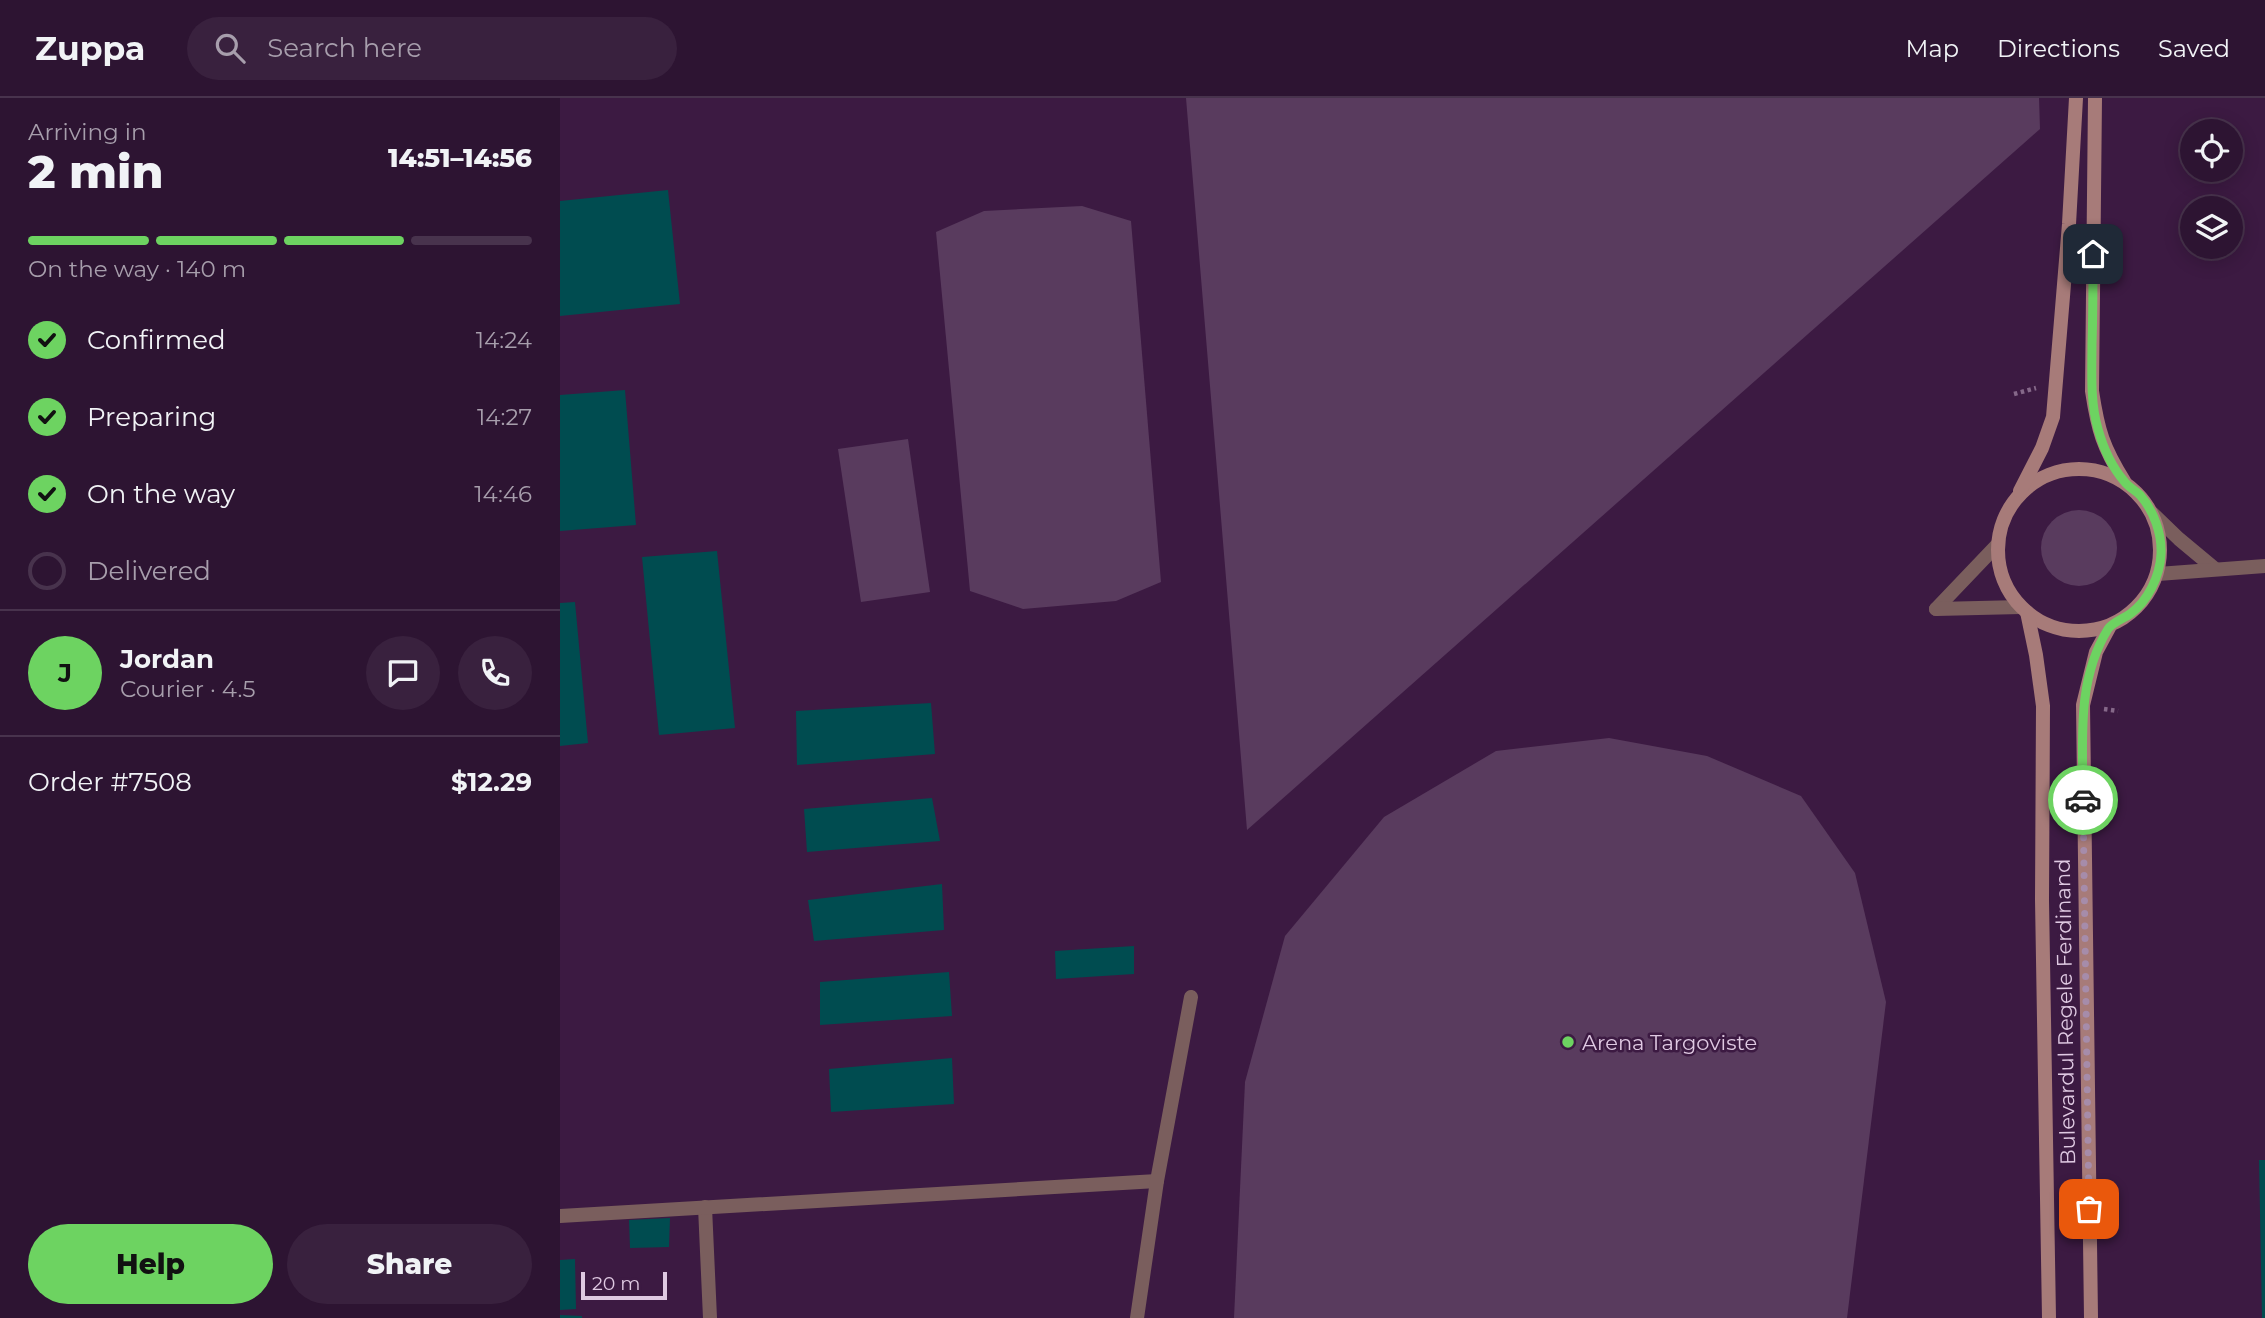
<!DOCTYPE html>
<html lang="en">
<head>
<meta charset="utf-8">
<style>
	body { margin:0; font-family:Montserrat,sans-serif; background:#39213e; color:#f1f3f6; height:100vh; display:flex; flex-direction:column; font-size:26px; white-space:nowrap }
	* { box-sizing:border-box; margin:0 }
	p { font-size:23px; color:#a79eac }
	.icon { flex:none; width:38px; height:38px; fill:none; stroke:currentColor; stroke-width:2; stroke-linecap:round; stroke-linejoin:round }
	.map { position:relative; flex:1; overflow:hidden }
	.details { display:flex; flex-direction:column; background:#2d1432; width:560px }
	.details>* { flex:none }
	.tools { position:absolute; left:1620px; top:21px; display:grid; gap:14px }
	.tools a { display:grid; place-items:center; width:63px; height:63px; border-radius:50%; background:#2d1432; box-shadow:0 4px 18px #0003,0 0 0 2px #48334d; font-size:35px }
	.scale { position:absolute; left:21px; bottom:18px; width:86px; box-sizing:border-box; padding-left:7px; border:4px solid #dfc9e2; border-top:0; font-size:19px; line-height:24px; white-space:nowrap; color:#dfc9e2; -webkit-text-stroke:5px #3c1a42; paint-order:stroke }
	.pin { position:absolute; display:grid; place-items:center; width:60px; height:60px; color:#fff; margin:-30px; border-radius:14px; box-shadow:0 4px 10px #0006 }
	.courier { position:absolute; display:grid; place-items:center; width:70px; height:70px; margin:-35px; border:5px solid #6dd361; border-radius:50%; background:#fff; color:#222; box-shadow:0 2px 9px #0007 }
	.headline em { font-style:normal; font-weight:800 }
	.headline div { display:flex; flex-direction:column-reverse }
	.headline { display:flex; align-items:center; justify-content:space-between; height:119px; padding:0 28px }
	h1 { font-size:46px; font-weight:800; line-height:52px }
	.bar { display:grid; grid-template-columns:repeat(4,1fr); gap:10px 7px; align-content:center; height:84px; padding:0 28px }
	.bar i { height:9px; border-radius:5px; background:#48334d }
	.bar .active { background:#6dd361 }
	.bar p { grid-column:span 4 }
	.line { display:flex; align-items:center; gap:18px; padding:0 28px; border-top:2px solid #48334d }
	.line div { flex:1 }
	.round { display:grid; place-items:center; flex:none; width:74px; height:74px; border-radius:37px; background:#39213e }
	ol { padding:0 28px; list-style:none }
	li { display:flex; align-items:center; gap:21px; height:77px }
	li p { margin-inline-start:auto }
	li .icon { padding:7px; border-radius:50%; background:#6dd361; color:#111; stroke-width:4 }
	li:last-child { color:#a79eac }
	li i { width:38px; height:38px; border:4px solid #48334d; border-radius:50% }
	.action { display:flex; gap:14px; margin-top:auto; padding:14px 28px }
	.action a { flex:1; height:80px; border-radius:42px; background:#6dd361; color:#111; font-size:28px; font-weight:800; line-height:80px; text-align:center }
	.action a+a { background:#39213e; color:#f1f3f6 }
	header { display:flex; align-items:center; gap:42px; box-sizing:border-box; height:98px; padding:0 35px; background:#2d1432; border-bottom:2px solid #48334d }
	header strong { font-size:33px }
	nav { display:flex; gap:38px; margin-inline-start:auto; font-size:24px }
	.search { width:490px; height:63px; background:#39213e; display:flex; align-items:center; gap:18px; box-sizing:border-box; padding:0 24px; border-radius:38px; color:#a79eac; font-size:26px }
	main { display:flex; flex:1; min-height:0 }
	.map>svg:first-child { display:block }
	.green { fill:#593b5e }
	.building { fill:#004c50 }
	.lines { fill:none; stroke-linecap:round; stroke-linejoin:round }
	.path { stroke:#856889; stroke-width:4.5; stroke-dasharray:3.5 3.5; stroke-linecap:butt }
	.lane { stroke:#7a5e5d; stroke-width:14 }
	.secondary { stroke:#a77b79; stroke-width:14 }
	.done { stroke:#a68caa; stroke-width:7; stroke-dasharray:0 12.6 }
	.route { stroke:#6dd361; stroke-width:9 }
	.poi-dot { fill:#6dd361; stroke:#3c1a42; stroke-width:2.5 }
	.labels { text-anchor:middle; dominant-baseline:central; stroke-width:5; stroke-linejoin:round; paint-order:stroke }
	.street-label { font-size:21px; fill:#dfc9e2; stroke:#3c1a42 }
	.poi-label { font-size:21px; fill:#dfc9e2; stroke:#3c1a42; text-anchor:start }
</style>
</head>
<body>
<header>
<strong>Zuppa</strong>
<div class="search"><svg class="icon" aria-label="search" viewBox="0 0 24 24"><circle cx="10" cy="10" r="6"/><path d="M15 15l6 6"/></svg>Search here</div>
<nav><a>Map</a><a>Directions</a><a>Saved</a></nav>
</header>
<main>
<section class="details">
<div class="headline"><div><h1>2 min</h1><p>Arriving in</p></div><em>14:51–14:56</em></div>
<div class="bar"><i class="active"></i><i class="active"></i><i class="active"></i><i></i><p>On the way · 140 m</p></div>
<ol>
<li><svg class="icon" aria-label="check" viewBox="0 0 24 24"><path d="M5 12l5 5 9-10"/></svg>Confirmed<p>14:24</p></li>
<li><svg class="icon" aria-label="check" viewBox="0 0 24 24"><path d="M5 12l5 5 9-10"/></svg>Preparing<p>14:27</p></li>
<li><svg class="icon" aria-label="check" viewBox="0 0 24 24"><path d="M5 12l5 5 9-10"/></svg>On the way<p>14:46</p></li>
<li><i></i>Delivered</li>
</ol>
<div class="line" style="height:126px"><b class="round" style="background:#6dd361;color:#111">J</b><div><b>Jordan</b><p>Courier · 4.5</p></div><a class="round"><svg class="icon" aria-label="chat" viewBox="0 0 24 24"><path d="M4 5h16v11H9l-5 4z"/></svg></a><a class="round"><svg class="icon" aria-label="phone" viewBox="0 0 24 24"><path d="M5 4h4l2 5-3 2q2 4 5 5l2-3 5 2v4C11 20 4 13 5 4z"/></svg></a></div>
<div class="line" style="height:91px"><div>Order #7508</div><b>$12.29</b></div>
<div class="action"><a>Help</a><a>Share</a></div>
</section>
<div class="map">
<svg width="1705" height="1220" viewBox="0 0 1705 1220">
	<rect width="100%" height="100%" fill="#3c1a42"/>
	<g class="green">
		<path d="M626,0H1479L1480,31L687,732Z"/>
		<path d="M522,108L571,123L601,484L556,503L463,511L410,493L376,134L424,113Z"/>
		<path d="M348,341L370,494L301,504L278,351Z"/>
		<circle cx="1519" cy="450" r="38"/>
		<path d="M1049,640L1147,658L1241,698L1295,775L1326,904L1287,1220H674L685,984L725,838L824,719L936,653Z"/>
	</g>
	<g class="building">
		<path d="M108,92L120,206L0,218V103Z"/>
		<path d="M65,292L76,427L0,433V297Z"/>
		<path d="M157,453L175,630L99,637L82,459Z"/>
		<path d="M15,504L28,645L0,648V505Z"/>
		<path d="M371,605L375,656L237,667L236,613Z"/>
		<path d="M372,700L380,743L247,754L244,711Z"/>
		<path d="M382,786L384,832L254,843L248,802Z"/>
		<path d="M574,848V876L496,881L495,853Z"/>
		<path d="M389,874L392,918L260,927V884Z"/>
		<path d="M392,960L394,1006L271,1014L269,971Z"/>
		<path d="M1699,1062H1705V1220H1702Z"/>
		<path d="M110,1120L109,1149L70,1150L69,1122Z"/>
		<path d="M15,1161L16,1211L0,1212V1162Z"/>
		<path d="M0,1217L22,1218V1220H0Z"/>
	</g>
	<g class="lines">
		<g class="path">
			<path d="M1454,296L1476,290"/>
			<path d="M1544,611L1558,613"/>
		</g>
		<g class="lane">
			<path d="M1592,415L1619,441L1655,471"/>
			<path d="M1598,476L1705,468"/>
			<path d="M1376,511L1438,446"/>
			<path d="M1376,511L1461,509"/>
			<path d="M145,1109L150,1220"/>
			<path d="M0,1118L597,1083"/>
			<path d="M577,1220L597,1083L631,899"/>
		</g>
		<g class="secondary">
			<path d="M1535,0L1532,293C1538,333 1543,349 1564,383"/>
			<circle cx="1519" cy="452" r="81"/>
			<path d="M1460,393L1482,350L1493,319L1509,126L1516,0"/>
			<path d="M1467,514L1476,557L1483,608L1482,802L1489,1220"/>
			<path d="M1531,1220L1523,607L1536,554L1550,528"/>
		</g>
	</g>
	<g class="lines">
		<path class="done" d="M1523,702L1529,1111"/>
		<path class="route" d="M1523,702C1523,644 1516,583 1548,531C1553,524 1563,521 1570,516C1588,503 1600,478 1601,456C1602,436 1594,413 1580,397C1575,392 1568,389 1564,383C1552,369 1543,349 1538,331C1530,304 1532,274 1532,246C1533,216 1533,186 1533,156"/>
	</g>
	<circle class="poi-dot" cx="1008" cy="944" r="7"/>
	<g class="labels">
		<g class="street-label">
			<text transform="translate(1505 914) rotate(-91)">Bulevardul Regele Ferdinand</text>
		</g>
		<g class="poi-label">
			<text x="1022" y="944">Arena Targoviste</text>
		</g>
	</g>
</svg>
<div class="tools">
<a><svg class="icon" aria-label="locate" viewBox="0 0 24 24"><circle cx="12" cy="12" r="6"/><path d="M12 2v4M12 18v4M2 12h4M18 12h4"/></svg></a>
<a><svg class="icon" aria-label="layers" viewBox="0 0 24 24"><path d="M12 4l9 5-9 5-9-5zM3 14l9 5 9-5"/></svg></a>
</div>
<div class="scale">20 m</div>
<div class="pin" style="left:1529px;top:1111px;background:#ea580c"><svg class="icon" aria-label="bag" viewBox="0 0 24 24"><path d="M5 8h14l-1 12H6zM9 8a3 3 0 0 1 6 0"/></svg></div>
<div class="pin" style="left:1533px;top:156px;background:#1f2937"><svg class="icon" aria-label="home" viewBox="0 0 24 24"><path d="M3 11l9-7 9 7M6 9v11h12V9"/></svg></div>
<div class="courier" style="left:1523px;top:702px"><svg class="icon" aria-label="car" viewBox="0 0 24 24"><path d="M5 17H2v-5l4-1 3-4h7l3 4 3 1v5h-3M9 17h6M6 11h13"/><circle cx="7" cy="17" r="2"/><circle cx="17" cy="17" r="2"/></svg></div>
</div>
</main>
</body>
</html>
